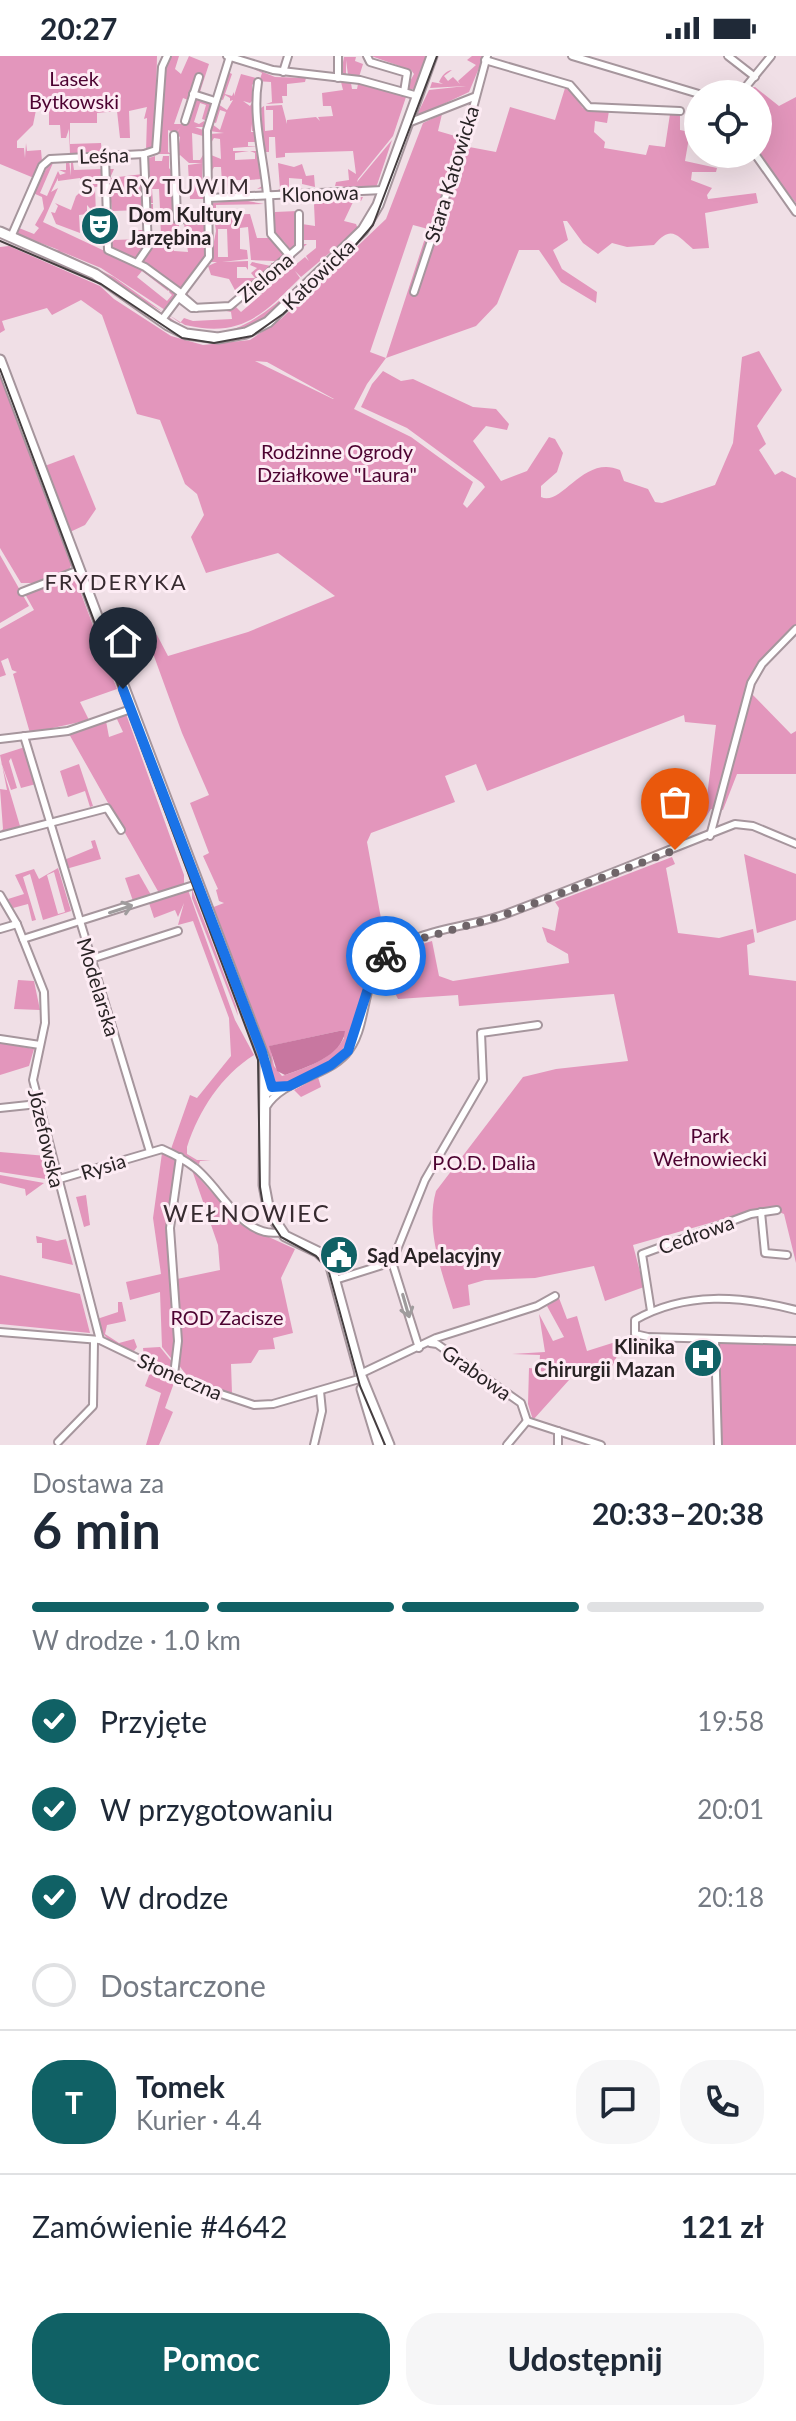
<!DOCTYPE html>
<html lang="pl">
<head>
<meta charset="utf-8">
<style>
	body { margin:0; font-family:Lato,sans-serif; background:#f6f6f7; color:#1f2937; height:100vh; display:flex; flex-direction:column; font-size:30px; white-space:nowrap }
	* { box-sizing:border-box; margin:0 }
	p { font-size:26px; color:#747a83 }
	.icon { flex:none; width:44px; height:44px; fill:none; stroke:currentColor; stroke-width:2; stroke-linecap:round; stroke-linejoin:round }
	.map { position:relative; height:1389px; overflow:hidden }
	.panel { display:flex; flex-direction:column; background:#fff; flex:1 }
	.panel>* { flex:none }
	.controls { position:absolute; left:684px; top:24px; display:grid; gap:16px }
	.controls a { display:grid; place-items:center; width:88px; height:88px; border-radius:50%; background:#fff; box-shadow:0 8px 32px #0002; font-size:40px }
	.pin { position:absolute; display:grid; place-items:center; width:68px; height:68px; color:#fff; margin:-82px -34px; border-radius:50% 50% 50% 0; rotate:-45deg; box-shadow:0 0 8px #0007 }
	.pin .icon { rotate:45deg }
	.courier { position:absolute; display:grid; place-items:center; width:80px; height:80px; margin:-40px; border:6px solid #1a73e8; border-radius:50%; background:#fff; color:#222; box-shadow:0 2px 10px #0007 }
	.overview em { font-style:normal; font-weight:700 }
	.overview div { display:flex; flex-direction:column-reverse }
	.overview { display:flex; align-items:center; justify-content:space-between; height:136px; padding:0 32px }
	h1 { font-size:52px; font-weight:700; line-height:60px }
	.bar { display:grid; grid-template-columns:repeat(4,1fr); gap:12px 8px; align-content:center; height:96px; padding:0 32px }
	.bar i { height:10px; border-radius:6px; background:#e0e1e3 }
	.bar .on { background:#106165 }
	.bar p { grid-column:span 4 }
	.line { display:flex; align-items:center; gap:20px; padding:0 32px; border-top:2px solid #e0e1e3 }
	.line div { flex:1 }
	.round { display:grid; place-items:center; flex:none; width:84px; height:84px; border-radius:32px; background:#f6f6f7 }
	ol { padding:0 32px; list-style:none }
	li { display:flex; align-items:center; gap:24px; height:88px }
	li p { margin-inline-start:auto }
	li .icon { padding:8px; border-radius:50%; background:#106165; color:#fff; stroke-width:4 }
	li:last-child { color:#747a83 }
	li i { width:44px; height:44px; border:4px solid #e0e1e3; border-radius:50% }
	.action { display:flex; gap:16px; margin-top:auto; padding:16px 32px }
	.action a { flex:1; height:92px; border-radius:32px; background:#106165; color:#fff; font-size:32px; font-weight:700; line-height:92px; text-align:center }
	.action a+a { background:#f6f6f7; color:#1f2937 }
	.status { display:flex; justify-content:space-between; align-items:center; height:56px; padding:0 40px; background:#fff; direction:ltr }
	.status svg { height:22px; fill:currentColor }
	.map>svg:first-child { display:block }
	.green { fill:#e396bc; fill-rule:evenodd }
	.water { fill:#c877a0 }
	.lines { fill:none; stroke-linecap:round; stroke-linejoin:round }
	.minor-casing { stroke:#a6969d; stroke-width:10 }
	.major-casing { stroke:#a6969d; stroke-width:13 }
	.minor { stroke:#fff; stroke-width:6 }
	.major { stroke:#fff; stroke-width:9 }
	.tram { stroke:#463f41; stroke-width:2 }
	.oneway { stroke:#9f9c9d }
	.done { stroke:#6f6569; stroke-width:8; stroke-dasharray:0 14.4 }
	.route { stroke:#1a73e8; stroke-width:10 }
	.labels { text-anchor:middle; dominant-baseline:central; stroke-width:6; stroke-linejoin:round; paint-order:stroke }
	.park-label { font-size:20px; fill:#4d0331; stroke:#fdecf4 }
	.street-label { font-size:20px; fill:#292325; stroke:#fdecf4 }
	.poi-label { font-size:20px; font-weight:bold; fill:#292325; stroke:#fdecf4; text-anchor:start }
	.neighbourhood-label { font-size:22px; letter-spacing:2px; fill:#372b30; stroke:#fdecf4 }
	.quarter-label { font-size:24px; letter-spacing:2px; fill:#372b30; stroke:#fdecf4 }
</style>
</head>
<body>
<div class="status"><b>20:27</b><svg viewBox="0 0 49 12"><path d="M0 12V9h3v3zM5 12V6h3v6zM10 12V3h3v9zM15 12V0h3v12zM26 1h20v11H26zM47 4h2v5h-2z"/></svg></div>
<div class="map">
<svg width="796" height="1389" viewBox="0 0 796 1389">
	<rect width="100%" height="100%" fill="#f0dfe6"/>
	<g class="green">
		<path d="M0,0H157L155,89L146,95L147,62L144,63L147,51L129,55L130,82H120L117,55L97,57V67H70V88L101,87L102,97L70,98L69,73L66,82H61L60,69H49V55L36,54L33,69L17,85V92H24L25,102L26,87L27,95L41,94L42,105L34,122L0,108Z"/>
		<path d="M172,0H179L175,13L181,18L189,0L209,8L199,39L196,37L203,23L197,21L183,65L188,44L183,42L174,68H188L196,42L211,47L205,64L202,63L206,49L200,47L194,66L199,68L204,65V71H195L203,74V80L192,77L193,104H200L203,99L202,128L205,143H190L188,109L202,107H189L180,99L177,102L180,81L176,78L180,72L176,77L168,74V96L171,98H157L165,13Z"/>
		<path d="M371,0H429L416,32L410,34L407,31L414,18L411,14Z"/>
		<path d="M472,0H484L469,36L416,61L429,34L466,30L430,32L432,26L443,28L439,26C442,20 445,15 452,14L444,20L448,25L453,21L460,28L458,25L476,9L467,4Z"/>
		<path d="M344,1H356L355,5L363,8L359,21L348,19L346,4V19L341,17Z"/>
		<path d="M250,11L275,21L306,22L305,26L287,28V40H282L283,47L266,48L272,46L271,26L256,25L252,29L253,44L250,47L243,45L250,50L254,44L256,75H252L251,68V76H258V86H248V90H258L233,92V95H249L235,97V104L255,103V97L250,95H256L265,132L257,133L262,130V123L249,124L248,119L247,124H234V131L240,133L228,134L226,123L222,127L221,111H214L212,115L211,99L221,103L220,83L214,82L211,87L209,78L224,77L209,75L212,68L220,74L226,56L220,54L216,67L213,66L218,48L227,54L233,44L230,45V42L225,39L223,44L220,43L228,16L232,18L225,38L232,40L234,36V40L241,18L260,23L262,17Z"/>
		<path d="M341,26L351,27L352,33H357L358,28L406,41L393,80L358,123L357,126L392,84L376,132L335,134L344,130H335L336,126L349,124L348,113L356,118L353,95L285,97V101L276,102L275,81H269V96H263L261,52L264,50L265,75L273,74V54H266V50L282,49L287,68V64L316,61L320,65L318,61L333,60L331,50H323L322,37L343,34Z"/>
		<path d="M566,29L583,52L609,55L607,67L595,65L594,76L605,86L604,92L646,99L649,89L665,91L670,58H680V74L690,76L685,105L717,112L716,116H692L691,124L712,132L707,139L708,143L756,137L758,147L705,157L709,192L693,193C676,178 671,169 654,189L627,191L612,187L598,198L583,187L567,165H563L568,184L553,194L562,213L597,236L596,247L561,226L539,194H519L497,248L476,270L386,302L367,328L354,353L411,381L473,426L463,448L467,452L485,431L482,427L407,372L361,351L372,328L383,315L401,325L413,323L473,351L496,353L509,368L507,374L486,370L473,385L501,425L527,415L549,381L555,383L563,397L557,416L541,430V441C562,451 583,398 620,414L624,425L648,433L655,446L662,447L715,429L733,387L742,301L759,295L782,334L757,370L766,388L759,394L775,419L782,415L796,422V570L761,603L749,635L791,678L796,675V718H737L723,754L711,753L704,764L716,669L685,666L684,659L487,735L476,708L445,720L455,746L371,777L367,786L387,895C335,948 385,1001 277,1031L211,852L224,847L219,845L216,834L218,833L203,800L209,797L190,747L209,739L182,677L147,581L157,579L168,600L248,576L335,540L278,497L206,517L191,481L204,459L197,438L185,428L160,364L137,358L102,259L81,244L52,259L47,252L2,265L5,274L0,277V191L9,190L100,230L114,243L171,280L203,289L250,284L281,263L386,163L423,67L442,58L438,75L462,82L437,159L442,160L464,90L496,96L510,51L555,64ZM413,169L428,173L386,302L370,296ZM255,305L267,306L334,343H333ZM339,975L344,982C333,1003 303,1013 282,1020L274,1010L270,990Z"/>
		<path d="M755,31L779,50L796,41V147L758,98V38H720Z"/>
		<path d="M155,100V105H162L163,100H169V112L173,117L174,166L179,169V174L173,175L174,195L188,196L184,167L206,169L205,200L180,236L141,205L148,199L150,175H154V180L161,179L160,159L149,164L148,148H153V153H160L159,133H152L153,147H148L146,103Z"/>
		<path d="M98,102L103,104L104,126H82L80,122L58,125V122L51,136L58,132L43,166L143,213L170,231L168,235L142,215L137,221L167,245L172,239L169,236L171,232L177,238L165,254L101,212L60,195L114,221L163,256L51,193L59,194L16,178L19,172L34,178L39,172L35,169L44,153L42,141L33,137L50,106L69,104L71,120V104L77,103L73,107L74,114L102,113ZM53,107H66V114H59L66,117L60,119L58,115L47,140L40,137Z"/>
		<path d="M278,107L294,111L302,108L306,120L314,119L315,131L302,128V123L289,122V132H285L289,136L271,137L280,133Z"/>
		<path d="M107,113H114L110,122L143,118L145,161L137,162L141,160V154L113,155L114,161H118L119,175L114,177V184L142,183V176L137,174H144V196L136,205L110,193L108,154H112Z"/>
		<path d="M89,128H104L105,135L102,130L95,131L96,159L87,149V158L79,159L80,177L56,168L51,156L55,157L58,150L55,147L71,154L76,140Z"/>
		<path d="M363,141L361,145L353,146L344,165L356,168L358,173L301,221L295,215L300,222C263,259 241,282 185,269L169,259L180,267L184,262L193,265L232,263L231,256L217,253L230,252L238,245L236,251L241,256L262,238L257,233L239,245L252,233L262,231L263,227L268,232L289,214L285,208L267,221L300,194L302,188H307L289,204L294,210L305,201L309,205L306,200L316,192V184H301L302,168L315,170L314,148H319V143Z"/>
		<path d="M266,142L248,145L264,148L216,149V157L222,158L215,159L250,158L257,182H272L286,200L275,205L251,204L248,171L240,172V193L247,194L248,203L222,206L248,205V214L246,211H237V222H255L251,217L257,212L250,209L252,206L271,210V207H279L229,249L217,248L229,246L237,238L229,223L211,219L208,210L217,206H210L216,175L212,147ZM218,173H227L228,201H218Z"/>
		<path d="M297,155L300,187L290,196C285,177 265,183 275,156Z"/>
		<path d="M336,195C291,239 239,312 169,264V261C234,311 289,230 336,195Z"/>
		<path d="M0,317L72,507L69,514L35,527H21L0,492Z"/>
		<path d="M74,399L96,453L85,469L70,476L42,411Z"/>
		<path d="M0,499L29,550L0,567Z"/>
		<path d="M74,519L117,633L80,646L89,664L30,677L13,618L17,616L12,614L8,602L1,605L6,619L0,621V573L34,554L25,538Z"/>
		<path d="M126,658L184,819V828L159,837L69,678L106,665L109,681L123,676L116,661Z"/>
		<path d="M25,691L36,728L21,732L11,702L9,705L17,732L11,734L1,706L20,770L0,776L3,773L0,733L7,734L0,699Z"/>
		<path d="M79,708L93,750L90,751L85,735L68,741L60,715Z"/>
		<path d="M95,784L101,803L66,813L64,804L93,792L91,785Z"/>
		<path d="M744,798L796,818V864L757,877Z"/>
		<path d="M672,801L675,808L666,812L678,877L719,882L753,873L755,886L747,889L749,919L796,925V1207L784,1158L766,1151L633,1189L644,1231L605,1245L594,1210L535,1222L485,1224L468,1229L470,1249L453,1253C442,1216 425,1174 436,1135L523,1021L556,1013L628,1005L614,938L459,950L458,939L398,943L391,929L377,930C389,902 405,893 432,885L439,920L453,925L569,907L568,898L547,886L542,871L555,875L559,852L555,846Z"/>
		<path d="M58,812L71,855L43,864L30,818L23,821L36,864L32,865L28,848L13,852L8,843L24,838L15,819L34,813L39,823ZM54,816L65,856L58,858L47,819Z"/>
		<path d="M139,818L151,839L133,845L125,822Z"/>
		<path d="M192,833L236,950L238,960L192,842Z"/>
		<path d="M188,834L235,964L254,999C221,1020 199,1054 187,1091V1098L197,1104H211L200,1105L199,1108L226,1138L200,1109L171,1093L190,1039L197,1042L231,1000L229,962L193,865L178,869L184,847L178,861L175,854L154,862L149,847Z"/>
		<path d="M18,924L34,925L40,954L14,953Z"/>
		<path d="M0,987L34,993L29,1010L0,1019Z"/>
		<path d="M318,1021L321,1031L301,1041L294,1034Z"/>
		<path d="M0,1096L47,1100L52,1124L0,1116Z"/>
		<path d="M162,1097L176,1105L169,1172L175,1307L162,1291L160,1236L130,1244L126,1226L161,1218L153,1162Z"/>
		<path d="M192,1114L240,1168L295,1193L281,1222L293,1277L273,1282L275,1293L259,1294L251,1307L231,1308L232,1337L190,1324L178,1308L177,1223L220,1214L218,1189Z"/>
		<path d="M0,1119L44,1127L26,1140L25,1133L0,1127Z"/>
		<path d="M86,1139L90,1169L84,1171L76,1141Z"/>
		<path d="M36,1180L57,1185L66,1183L73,1209L42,1202V1187H37Z"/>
		<path d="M0,1219L80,1238L90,1277L0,1268Z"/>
		<path d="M559,1242L567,1263L577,1260L587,1295L625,1283L609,1317L578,1314L533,1364L528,1348L529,1312L539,1313L540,1299L512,1298L545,1296L539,1258L553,1285L564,1281L547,1250Z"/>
		<path d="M118,1246H122L126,1265L107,1269L105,1278L119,1287L134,1283L137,1291L134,1295C115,1288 101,1284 97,1263L118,1256Z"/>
		<path d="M719,1287L796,1288V1389H721Z"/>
		<path d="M160,1291L173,1307L172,1312L144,1300L143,1292Z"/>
		<path d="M143,1307L175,1324L165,1352L173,1356L159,1389H146L161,1337L145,1330L151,1314L141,1310Z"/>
	</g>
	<path class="water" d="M339,975H345C342,1001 306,1011 285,1019L277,1015L269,990Z"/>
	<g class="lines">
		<g class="minor-casing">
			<g id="minor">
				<path d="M227,0L273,14L360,24L418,40"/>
				<path d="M338,0V22"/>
				<path d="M367,0L370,6L407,17L404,36"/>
				<path d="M572,0L699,38"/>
				<path d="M728,0L755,21"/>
				<path d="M485,4L570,29L589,51L680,55"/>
				<path d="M283,16L288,0"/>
				<path d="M258,26C252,63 264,102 267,139"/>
				<path d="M193,38L215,45"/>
				<path d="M740,38L771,0"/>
				<path d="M185,65L199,21"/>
				<path d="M408,67L474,41"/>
				<path d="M174,79L177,163L209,164"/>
				<path d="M755,98L796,156"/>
				<path d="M105,100L108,194L145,211L182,238"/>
				<path d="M269,139L271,178L290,200"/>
				<path d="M208,142L383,134"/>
				<path d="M11,181L42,110L50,103L144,98L156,94L162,11L167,0"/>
				<path d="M137,207L148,191L144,98"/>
				<path d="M414,236L465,82L487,0"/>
				<path d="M181,239L196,252"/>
				<path d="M179,242L192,252L230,250L299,191V158"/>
				<path d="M161,265L209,201L207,74L230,0"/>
				<path d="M22,536L79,514"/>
				<path d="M24,680L150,1096"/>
				<path d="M0,683L68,675L131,653"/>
				<path d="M0,780L107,752L121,774"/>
				<path d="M710,780L751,627L762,608L796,573"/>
				<path d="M0,839L17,868L44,936L45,967L33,1024L100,1284"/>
				<path d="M0,873L17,868"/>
				<path d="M23,883L197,828"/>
				<path d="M91,903L178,875"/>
				<path d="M0,983L40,989"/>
				<path d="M266,1038L289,1030"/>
				<path d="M266,1051C283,1023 324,1022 346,998C369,972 360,929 384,903C411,873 466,872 503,859C581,830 658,798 735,768L753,770L796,788"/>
				<path d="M0,1052L38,1048"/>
				<path d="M56,1124L162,1093C173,1098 184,1103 194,1111C220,1130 242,1184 281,1176"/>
				<path d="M761,1156L765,1197L787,1199"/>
				<path d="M392,1206L425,1124L483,1024L481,977L538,969"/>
				<path d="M392,1206L419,1292"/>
				<path d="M335,1224L392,1206"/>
				<path d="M796,1254C741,1240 686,1235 635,1264V1278L648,1281L796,1285"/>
				<path d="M651,1255L642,1198L751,1158L777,1154"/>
				<path d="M0,1276L100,1284L191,1328L254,1349L273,1348L359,1323L363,1328"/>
				<path d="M715,1283L718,1389"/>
				<path d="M430,1287L437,1288L521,1347L527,1365"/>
				<path d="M360,1318L436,1282L537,1250L555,1240"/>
				<path d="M174,1319L178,1285L170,1172L180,1101"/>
				<path d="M527,1365L601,1389"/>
				<path d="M58,1386L93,1350L94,1286"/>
				<path d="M314,1389L322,1355L320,1335"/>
				<path d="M507,1389L527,1365"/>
				<path d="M558,1389V1375"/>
			</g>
		</g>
		<g class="major-casing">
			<g id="major">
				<path d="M0,176L95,218L168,269L186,278L218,282L246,277L268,266L363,174L378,149L432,0"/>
				<path d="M0,304L265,1004L264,1129L269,1156L285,1180L318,1196L330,1207L360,1317"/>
				<path d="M360,1318L389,1389"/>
				<path d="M362,1333L379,1389"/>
			</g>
		</g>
		<use href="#minor" class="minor"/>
		<use href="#major" class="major"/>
		<g class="tram">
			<path d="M0,185L101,228L182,282L214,287L252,280L283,258L347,199L373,169L437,0"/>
			<path d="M0,313L258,1004L260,1131L264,1155L281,1181L316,1200L328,1213L360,1330L385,1389"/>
		</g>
	</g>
	<defs><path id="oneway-shaft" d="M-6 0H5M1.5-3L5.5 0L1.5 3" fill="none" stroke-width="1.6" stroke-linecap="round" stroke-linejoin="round" transform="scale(2)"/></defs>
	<g class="oneway">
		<use href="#oneway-shaft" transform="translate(121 853) rotate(-18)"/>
		<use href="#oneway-shaft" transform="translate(406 1250) rotate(74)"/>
	</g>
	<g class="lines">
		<path class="done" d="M386,900L409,886L501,860L675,794"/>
		<path class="route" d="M123,633L262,996L272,1031L289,1030L331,1009L348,995L372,920L386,900"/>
	</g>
	<defs>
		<g id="theatre-disc" transform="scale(2)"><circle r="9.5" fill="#106165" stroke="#fdecf4"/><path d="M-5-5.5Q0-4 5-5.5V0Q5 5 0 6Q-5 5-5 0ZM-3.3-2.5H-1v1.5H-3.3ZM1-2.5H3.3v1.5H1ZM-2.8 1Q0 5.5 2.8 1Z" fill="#fff"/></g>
		<g id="civic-disc" transform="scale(2)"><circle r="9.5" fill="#106165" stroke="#fdecf4"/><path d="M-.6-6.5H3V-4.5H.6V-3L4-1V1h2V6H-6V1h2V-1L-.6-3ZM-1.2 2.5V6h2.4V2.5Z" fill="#fff"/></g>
		<g id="hospital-disc" transform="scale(2)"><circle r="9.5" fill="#106165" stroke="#fdecf4"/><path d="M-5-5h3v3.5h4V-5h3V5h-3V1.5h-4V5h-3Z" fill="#fff"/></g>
	</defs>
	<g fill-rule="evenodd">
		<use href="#theatre-disc" x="100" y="170"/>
		<use href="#civic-disc" x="339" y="1199"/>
		<use href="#hospital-disc" x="703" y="1302"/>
	</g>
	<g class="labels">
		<g class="park-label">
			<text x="74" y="22">Lasek<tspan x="74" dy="23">Bytkowski</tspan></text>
			<text x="337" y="395">Rodzinne Ogrody<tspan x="337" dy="23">Działkowe "Laura"</tspan></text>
			<text x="710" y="1079">Park<tspan x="710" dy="23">Wełnowiecki</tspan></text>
			<text x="484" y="1106">P.O.D. Dalia</text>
			<text x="227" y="1261">ROD Zacisze</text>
		</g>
		<g class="street-label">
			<text transform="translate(104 99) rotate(-2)">Leśna</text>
			<text transform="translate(451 118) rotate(-73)">Stara Katowicka</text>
			<text transform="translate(320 137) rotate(-2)">Klonowa</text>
			<text transform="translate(318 218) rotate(-44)">Katowicka</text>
			<text transform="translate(265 221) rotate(-40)">Zielona</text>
			<text transform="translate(99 931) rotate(73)">Modelarska</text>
			<text transform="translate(47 1082) rotate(77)">Józefowska</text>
			<text transform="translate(103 1110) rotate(-17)">Rysia</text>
			<text transform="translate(696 1178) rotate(-20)">Cedrowa</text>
			<text transform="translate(477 1316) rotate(35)">Grabowa</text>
			<text transform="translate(180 1320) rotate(23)">Słoneczna</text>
		</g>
		<g class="poi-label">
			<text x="128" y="158">Dom Kultury<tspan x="128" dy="23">Jarzębina</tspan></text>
			<text x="367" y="1199">Sąd Apelacyjny</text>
			<text x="675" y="1290" text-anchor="end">Klinika<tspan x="675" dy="23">Chirurgii Mazan</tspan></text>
		</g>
		<g class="neighbourhood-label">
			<text x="166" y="129">STARY TUWIM</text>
			<text x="116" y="525">FRYDERYKA</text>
		</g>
		<g class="quarter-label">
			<text x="247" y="1156">WEŁNOWIEC</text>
		</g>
	</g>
</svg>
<div class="controls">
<a><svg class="icon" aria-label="locate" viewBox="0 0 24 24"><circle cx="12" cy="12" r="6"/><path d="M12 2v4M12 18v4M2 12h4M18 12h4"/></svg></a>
</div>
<div class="pin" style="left:675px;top:794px;background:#ea580c"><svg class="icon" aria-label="bag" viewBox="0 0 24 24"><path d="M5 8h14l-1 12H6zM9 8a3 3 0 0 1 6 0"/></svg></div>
<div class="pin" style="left:123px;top:633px;background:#1f2937"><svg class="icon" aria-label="home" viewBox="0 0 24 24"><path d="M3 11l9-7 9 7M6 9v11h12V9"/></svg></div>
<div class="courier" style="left:386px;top:900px"><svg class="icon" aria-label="bike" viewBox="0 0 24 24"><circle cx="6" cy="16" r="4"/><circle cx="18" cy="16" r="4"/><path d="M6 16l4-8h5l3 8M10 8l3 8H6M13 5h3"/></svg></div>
</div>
<section class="panel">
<div class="overview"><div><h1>6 min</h1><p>Dostawa za</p></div><em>20:33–20:38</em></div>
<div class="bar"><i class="on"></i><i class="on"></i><i class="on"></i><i></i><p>W drodze · 1.0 km</p></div>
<ol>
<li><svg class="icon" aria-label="check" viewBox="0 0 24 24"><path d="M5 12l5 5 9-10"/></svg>Przyjęte<p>19:58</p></li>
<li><svg class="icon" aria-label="check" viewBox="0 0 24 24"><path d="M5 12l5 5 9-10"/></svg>W przygotowaniu<p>20:01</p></li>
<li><svg class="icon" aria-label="check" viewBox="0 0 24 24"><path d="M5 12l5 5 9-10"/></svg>W drodze<p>20:18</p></li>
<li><i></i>Dostarczone</li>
</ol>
<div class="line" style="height:144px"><b class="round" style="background:#106165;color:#fff">T</b><div><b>Tomek</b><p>Kurier · 4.4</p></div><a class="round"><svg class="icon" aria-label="chat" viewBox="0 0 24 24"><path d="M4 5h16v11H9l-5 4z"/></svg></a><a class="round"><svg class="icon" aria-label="phone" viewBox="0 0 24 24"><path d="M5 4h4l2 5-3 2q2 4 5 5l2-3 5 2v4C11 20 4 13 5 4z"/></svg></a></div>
<div class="line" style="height:104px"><div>Zamówienie #4642</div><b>121 zł</b></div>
<div class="action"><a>Pomoc</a><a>Udostępnij</a></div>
</section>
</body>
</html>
